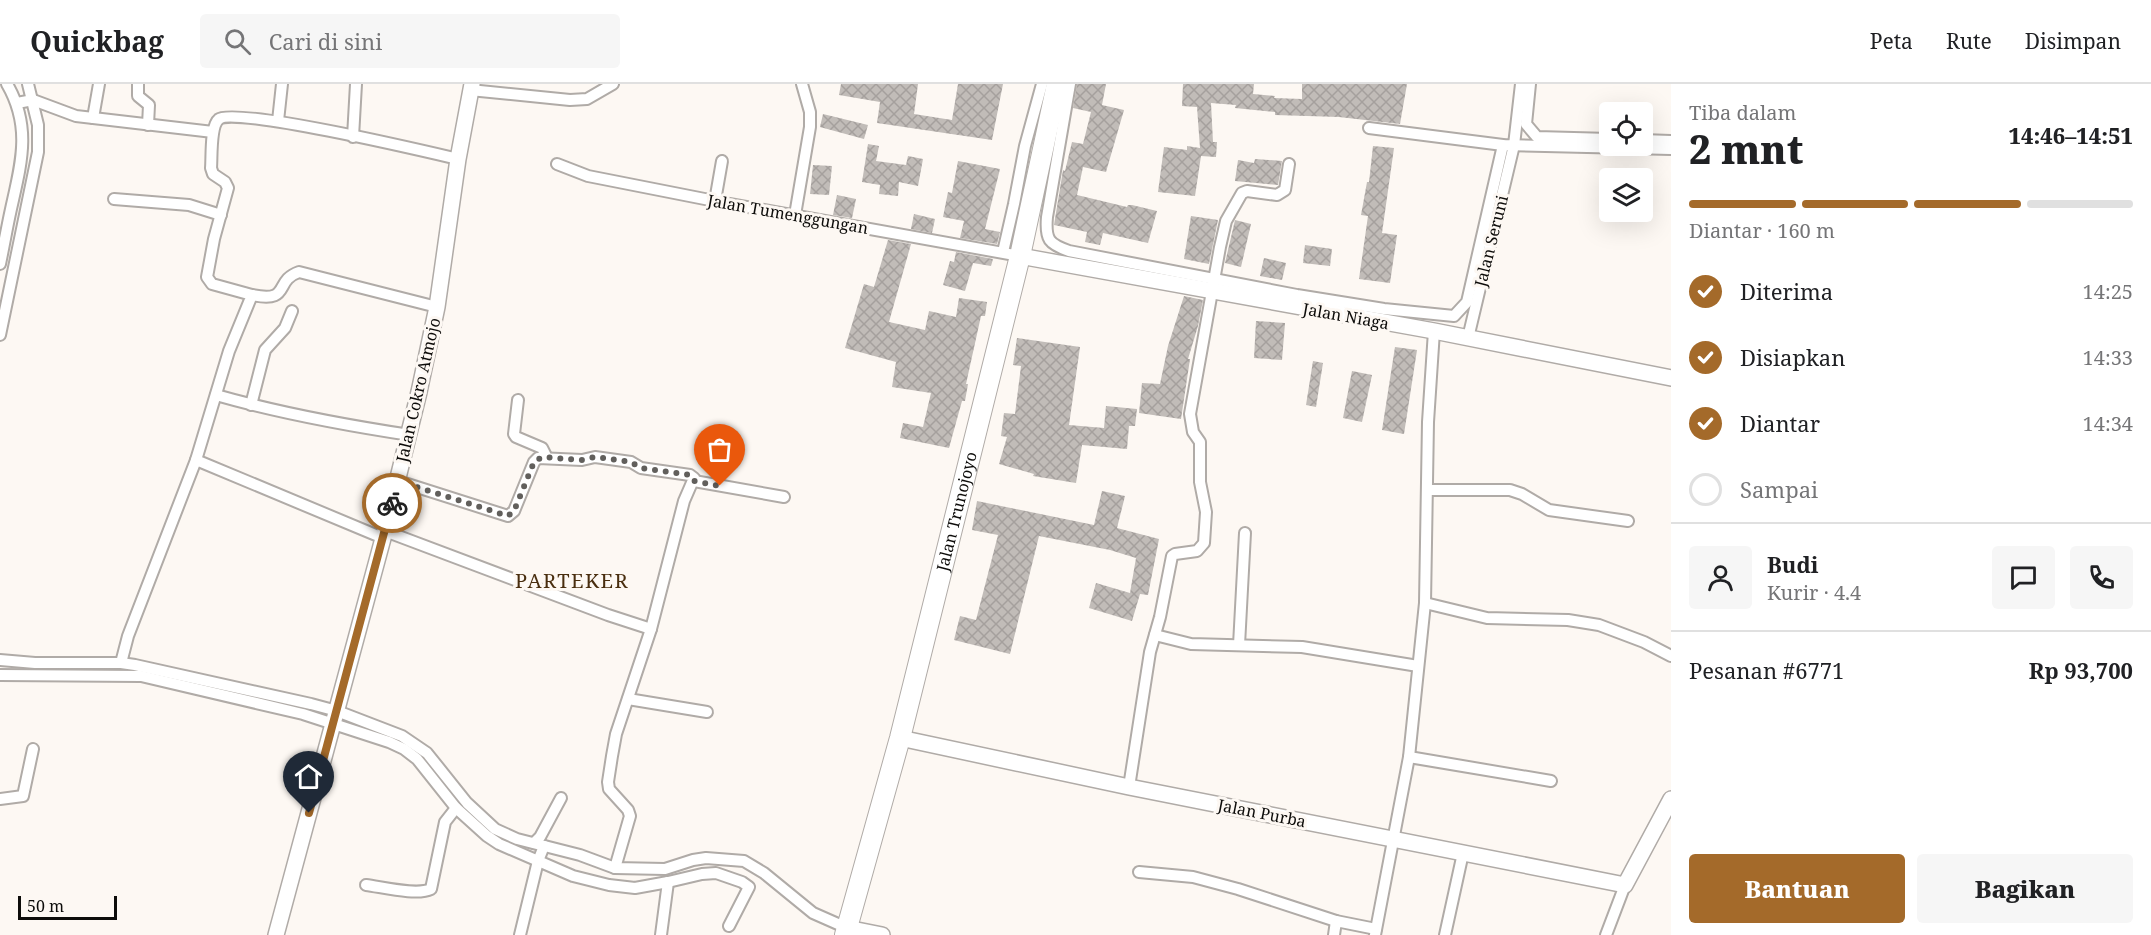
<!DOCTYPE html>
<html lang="id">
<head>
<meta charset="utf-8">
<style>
	body { margin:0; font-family:"Noto Serif",serif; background:#f6f6f6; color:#202124; height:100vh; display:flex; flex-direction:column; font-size:22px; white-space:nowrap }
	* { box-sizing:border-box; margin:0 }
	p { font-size:20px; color:#757577 }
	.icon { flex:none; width:33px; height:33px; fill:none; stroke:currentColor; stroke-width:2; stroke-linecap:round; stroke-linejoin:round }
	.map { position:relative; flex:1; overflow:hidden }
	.details { display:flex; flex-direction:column; background:#fff; width:480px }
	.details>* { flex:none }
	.tools { position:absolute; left:1599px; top:18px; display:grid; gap:12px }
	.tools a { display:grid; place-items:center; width:54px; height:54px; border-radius:6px; background:#fff; box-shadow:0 6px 24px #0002; font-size:30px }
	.scale { position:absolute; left:18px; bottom:15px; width:99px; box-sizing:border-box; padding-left:6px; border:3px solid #0d0c0a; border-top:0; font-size:16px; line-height:21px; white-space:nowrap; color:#0d0c0a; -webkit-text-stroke:4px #fdf8f3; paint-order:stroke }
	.pin { position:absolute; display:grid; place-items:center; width:51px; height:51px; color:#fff; margin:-62px -26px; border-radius:50% 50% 50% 0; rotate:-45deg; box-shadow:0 0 6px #0007 }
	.pin .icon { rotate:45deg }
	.courier { position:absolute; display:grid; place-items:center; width:60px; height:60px; margin:-30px; border:4px solid #a46a2a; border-radius:50%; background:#fff; color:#222; box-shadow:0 2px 8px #0007 }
	.headline em { font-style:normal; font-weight:800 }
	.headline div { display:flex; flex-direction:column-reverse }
	.headline { display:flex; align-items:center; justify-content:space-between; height:102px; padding:0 18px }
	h1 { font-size:39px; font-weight:800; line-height:45px }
	.bar { display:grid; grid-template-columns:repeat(4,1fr); gap:9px 6px; align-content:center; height:72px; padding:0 18px }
	.bar i { height:8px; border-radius:4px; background:#e0e0e0 }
	.bar .active { background:#a46a2a }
	.bar p { grid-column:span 4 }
	.line { display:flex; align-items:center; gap:15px; padding:0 18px; border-top:2px solid #e0e0e0 }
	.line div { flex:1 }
	.round { display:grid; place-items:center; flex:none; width:63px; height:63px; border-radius:6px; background:#f6f6f6 }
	ol { padding:0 18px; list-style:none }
	li { display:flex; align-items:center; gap:18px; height:66px }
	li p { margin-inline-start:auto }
	li .icon { padding:6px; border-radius:50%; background:#a46a2a; color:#fff; stroke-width:4 }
	li:last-child { color:#757577 }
	li i { width:33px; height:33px; border:3px solid #e0e0e0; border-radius:50% }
	.action { display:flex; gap:12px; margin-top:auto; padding:12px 18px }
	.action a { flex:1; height:69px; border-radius:6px; background:#a46a2a; color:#fff; font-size:24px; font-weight:800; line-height:69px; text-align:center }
	.action a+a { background:#f6f6f6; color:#202124 }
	header { display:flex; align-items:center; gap:36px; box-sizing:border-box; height:84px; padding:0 30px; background:#fff; border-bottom:2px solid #e0e0e0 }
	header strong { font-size:28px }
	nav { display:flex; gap:33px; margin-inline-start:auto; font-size:21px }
	.search { width:420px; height:54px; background:#f6f6f6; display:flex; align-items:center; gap:15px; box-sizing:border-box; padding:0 21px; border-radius:6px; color:#757577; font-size:22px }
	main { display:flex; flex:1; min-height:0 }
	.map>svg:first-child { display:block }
	.building { fill:url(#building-cross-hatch) }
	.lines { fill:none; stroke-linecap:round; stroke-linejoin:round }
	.street-casing { stroke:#b0aba7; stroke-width:14 }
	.secondary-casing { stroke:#b0aba7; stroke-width:18 }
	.highway-casing { stroke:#b0aba7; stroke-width:22 }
	.street { stroke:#fff; stroke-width:10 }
	.secondary { stroke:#fff; stroke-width:15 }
	.highway { stroke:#fff; stroke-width:20 }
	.done { stroke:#615f5c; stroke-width:6; stroke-dasharray:0 10.8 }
	.route { stroke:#a46a2a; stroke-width:8 }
	.labels { text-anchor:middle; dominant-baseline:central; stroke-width:6; stroke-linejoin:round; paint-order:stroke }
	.street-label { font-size:16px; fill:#0d0c0a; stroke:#fdf8f3 }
	.quarter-label { font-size:20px; letter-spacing:1.5px; fill:#492e0f; stroke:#fdf8f3 }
</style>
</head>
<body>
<header>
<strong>Quickbag</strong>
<div class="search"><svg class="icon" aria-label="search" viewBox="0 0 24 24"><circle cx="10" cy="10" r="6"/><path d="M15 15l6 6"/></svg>Cari di sini</div>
<nav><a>Peta</a><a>Rute</a><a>Disimpan</a></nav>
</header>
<main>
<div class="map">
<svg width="1671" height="851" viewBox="0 0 1671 851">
	<defs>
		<pattern id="building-cross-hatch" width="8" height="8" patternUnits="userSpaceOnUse" patternTransform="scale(1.5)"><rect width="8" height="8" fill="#c1bcb8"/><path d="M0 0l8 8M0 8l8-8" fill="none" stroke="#a5a09d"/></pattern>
	</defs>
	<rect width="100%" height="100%" fill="#fdf8f3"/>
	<g class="building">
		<path d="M841,0H918L914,30L952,36L958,0H1003L992,56L877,39L880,18L839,11Z"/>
		<path d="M1077,0H1106L1102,21L1124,26L1106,88L1083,83L1077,111L1127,123L1128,121H1132L1157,127L1148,159L1103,149L1100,161L1085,158L1087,148L1054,141L1063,86L1065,87L1072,58L1083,60L1091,28L1073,24Z"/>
		<path d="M1183,0H1254L1253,10L1275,12L1274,14L1302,15V0H1407L1400,40L1339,33L1275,31V28L1235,24L1236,21L1211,19L1213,58H1217L1216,73L1201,72L1195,112L1158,108L1164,63L1187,66V62L1200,64L1197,23L1182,22Z"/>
		<path d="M823,30L868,41L864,55L820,43Z"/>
		<path d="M868,60L879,62L876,77L906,81L908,72L923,75L918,102L899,98L898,112L879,110L880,101L862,98Z"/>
		<path d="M1373,62L1394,64L1382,149L1397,151L1390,199L1359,195L1368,132L1361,131L1367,98H1369Z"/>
		<path d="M1255,75L1282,77L1278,101L1235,97L1238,76L1254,79Z"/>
		<path d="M958,77L1000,85L985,145L1000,148L997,160L960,154L964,137L943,133L948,108L952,109Z"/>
		<path d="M813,81L832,82L829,111L810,110Z"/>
		<path d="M837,111L856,115L852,134L833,131Z"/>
		<path d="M914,130L935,135L932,149L911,145Z"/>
		<path d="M1191,132L1218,136L1209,180L1184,175Z"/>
		<path d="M1235,136L1251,140L1241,183L1225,179Z"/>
		<path d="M888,156L911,160L889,238L925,246L929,227L956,233L959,214L987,218L985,232H981L966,300H968L965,317H962L949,364L900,354L903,339L923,343L931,309L892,303L896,278L845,264L864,200L874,203Z"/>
		<path d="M1305,161L1332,165L1330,182L1303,179Z"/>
		<path d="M956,168L993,175L991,182L973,179L965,207L943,201L950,177L954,178Z"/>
		<path d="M1264,174L1286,179L1282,196L1260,192Z"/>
		<path d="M1184,212L1203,216L1198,242L1188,275H1190L1181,335L1139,329L1142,299L1160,300L1168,262Z"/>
		<path d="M1256,237L1285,239L1282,276L1254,274Z"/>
		<path d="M1017,254L1080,263L1069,341L1104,344L1106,322L1137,325L1135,342H1129L1127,365L1082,361L1076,399L1033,392L1034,390L999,380L1007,353L1001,352L1004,329L1015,330L1021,282L1013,281Z"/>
		<path d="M1395,263L1417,266L1404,350L1382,346Z"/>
		<path d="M1313,277L1323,279L1316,323L1306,321Z"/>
		<path d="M1352,287L1372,291L1362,338L1343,334Z"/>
		<path d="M1102,407L1125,412L1117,444L1159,455L1148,511L1140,510L1132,537L1089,524L1096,499L1130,509L1136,474L1110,466L1039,452L1010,570L954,556L960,532L976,536L998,451L972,446L977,417L1094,441Z"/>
	</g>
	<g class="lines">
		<g class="street-casing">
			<g id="street">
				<path d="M138,0V12L149,21L148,41"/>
				<path d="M1070,0L1047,133C1045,156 1049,160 1069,167L1297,211L1384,225L1454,232L1467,218L1503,61"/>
				<path d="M1530,0L1526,40L1537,53L1610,55"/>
				<path d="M470,6L570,16L587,15L613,0"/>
				<path d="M17,19L33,16L76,32L213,48"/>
				<path d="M93,34L99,0"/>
				<path d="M278,37L282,0"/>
				<path d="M1369,44L1503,61L1671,65"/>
				<path d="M353,53L356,0"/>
				<path d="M1642,56L1671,57"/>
				<path d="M557,80L588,92L725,119L1020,172"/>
				<path d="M114,115L189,121L221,131"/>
				<path d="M715,117L722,77"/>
				<path d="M795,131L810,43V28L802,0"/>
				<path d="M1003,168L1014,120L1025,62L1042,0"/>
				<path d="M0,180C4,161 7,143 11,125C21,80 32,43 7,0"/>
				<path d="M252,211C292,219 273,197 299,188L437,223"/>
				<path d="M0,251L38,68V41L28,0"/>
				<path d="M1468,254L1514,61L1521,0"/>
				<path d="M216,311C279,329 344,341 410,351"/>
				<path d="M518,316L514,350L516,353L542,364L547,374"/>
				<path d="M251,321L265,266L285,244L292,227"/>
				<path d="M196,376L383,454"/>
				<path d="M398,397L508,432L514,427L534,378L538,374L582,376L595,373L631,378L641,384L690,391L694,394L684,417L651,545L616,650L612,672L608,698L609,705L628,726L630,732L615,784"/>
				<path d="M694,397L784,413"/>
				<path d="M1428,406H1510L1522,410L1549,426L1628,437"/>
				<path d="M385,447L608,531L651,545"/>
				<path d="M1425,519L1487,534L1568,536L1599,541L1644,558L1671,572"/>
				<path d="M1155,551L1191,560L1302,563L1418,582"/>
				<path d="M1239,561L1245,449"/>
				<path d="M0,576L35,579H121L135,581L311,620L337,627L402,652L427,669L467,719L495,745L517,755L580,771L615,784L665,785L693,776L706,774L744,777L764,789L813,829L847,844"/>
				<path d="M121,579L128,552L196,376L229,267L252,211L212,200L207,193L214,155L228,104L225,98L213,90L211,84C212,73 210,42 219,35C233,22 428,68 458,75"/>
				<path d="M0,591L141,592L303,630L389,658L404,665L417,675L456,724L487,752L499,760L573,792L609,801L635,804L668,798L702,790L716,789L742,798L749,803L729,842"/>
				<path d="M628,615L707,628"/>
				<path d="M1409,673L1551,697"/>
				<path d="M1129,703L1150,568L1160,533L1172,472L1175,470L1197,467L1204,459L1206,428L1200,398V358L1193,348L1190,330L1220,163L1226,137L1242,109L1247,107L1277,111L1285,106L1289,80"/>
				<path d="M0,715L23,712L33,665"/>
				<path d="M534,759L540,753L561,714"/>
				<path d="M1139,788L1193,793L1238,805L1336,837"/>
				<path d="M366,801C382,803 417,812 431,805L445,738L456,724"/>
				<path d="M520,851L538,777L544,762"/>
				<path d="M661,851L668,798"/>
				<path d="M1334,851L1336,837L1376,845"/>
				<path d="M1375,851L1409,673L1425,519L1428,338L1434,247"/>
				<path d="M1445,851L1463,769"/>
				<path d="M1606,851L1625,801"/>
			</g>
		</g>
		<g class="secondary-casing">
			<g id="secondary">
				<path d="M1020,172L1434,247L1671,294"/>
				<path d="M900,654L1129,703L1625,801L1671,715"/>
				<path d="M847,844L882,851"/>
				<path d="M276,851L385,447L419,308L437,223L458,75L472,0"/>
			</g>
		</g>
		<g class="highway-casing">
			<g id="highway">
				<path id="s1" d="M845,851L900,654L1020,172L1057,0"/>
			</g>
		</g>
		<use href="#street" class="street"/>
		<use href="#secondary" class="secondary"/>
		<use href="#highway" class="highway"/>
	</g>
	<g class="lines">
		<path class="done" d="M392,419L398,397L508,432L514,427L534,378L542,373L582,376L595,373L631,378L641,384L690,391L694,397L720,402"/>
		<path class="route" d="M309,729L392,419"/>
	</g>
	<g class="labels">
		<g class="street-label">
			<text transform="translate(788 130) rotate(10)">Jalan Tumenggungan</text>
			<text transform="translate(1491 157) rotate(-76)">Jalan Seruni</text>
			<text transform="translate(1346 232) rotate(10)">Jalan Niaga</text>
			<text transform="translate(418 306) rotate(-77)">Jalan Cokro Atmojo</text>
			<text stroke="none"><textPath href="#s1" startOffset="438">Jalan Trunojoyo</textPath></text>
			<text transform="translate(1262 729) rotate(11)">Jalan Purba</text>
		</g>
		<g class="quarter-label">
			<text x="572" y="496">PARTEKER</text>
		</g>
	</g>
</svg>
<div class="tools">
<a><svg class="icon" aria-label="locate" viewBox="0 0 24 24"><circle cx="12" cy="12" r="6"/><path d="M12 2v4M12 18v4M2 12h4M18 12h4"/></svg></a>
<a><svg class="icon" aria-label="layers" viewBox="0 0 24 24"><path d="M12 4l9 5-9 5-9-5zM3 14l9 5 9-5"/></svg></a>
</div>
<div class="scale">50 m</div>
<div class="pin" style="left:720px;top:402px;background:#ea580c"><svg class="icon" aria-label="bag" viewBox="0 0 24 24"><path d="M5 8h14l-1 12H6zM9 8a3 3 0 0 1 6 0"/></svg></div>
<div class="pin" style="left:309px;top:729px;background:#1f2937"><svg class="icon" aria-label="home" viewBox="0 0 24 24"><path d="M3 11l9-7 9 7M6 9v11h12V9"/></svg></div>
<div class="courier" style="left:392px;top:419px"><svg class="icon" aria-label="bike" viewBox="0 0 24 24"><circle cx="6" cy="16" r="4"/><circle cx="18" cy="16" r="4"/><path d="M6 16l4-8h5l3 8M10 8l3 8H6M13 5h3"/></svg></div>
</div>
<section class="details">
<div class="headline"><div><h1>2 mnt</h1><p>Tiba dalam</p></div><em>14:46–14:51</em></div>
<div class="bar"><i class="active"></i><i class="active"></i><i class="active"></i><i></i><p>Diantar · 160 m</p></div>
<ol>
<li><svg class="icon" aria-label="check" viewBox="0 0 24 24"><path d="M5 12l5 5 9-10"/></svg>Diterima<p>14:25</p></li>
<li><svg class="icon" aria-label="check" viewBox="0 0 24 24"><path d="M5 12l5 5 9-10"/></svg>Disiapkan<p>14:33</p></li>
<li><svg class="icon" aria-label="check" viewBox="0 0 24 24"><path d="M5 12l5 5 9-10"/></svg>Diantar<p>14:34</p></li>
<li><i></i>Sampai</li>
</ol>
<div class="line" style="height:108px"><a class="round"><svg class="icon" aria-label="person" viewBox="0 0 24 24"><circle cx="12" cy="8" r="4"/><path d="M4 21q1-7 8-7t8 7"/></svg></a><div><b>Budi</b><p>Kurir · 4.4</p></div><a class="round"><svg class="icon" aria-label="chat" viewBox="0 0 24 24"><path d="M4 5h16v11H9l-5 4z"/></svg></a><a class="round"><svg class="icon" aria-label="phone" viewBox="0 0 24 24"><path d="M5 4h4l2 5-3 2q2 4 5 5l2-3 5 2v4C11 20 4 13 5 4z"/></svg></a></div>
<div class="line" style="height:78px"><div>Pesanan #6771</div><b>Rp 93,700</b></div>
<div class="action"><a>Bantuan</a><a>Bagikan</a></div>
</section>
</main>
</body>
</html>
